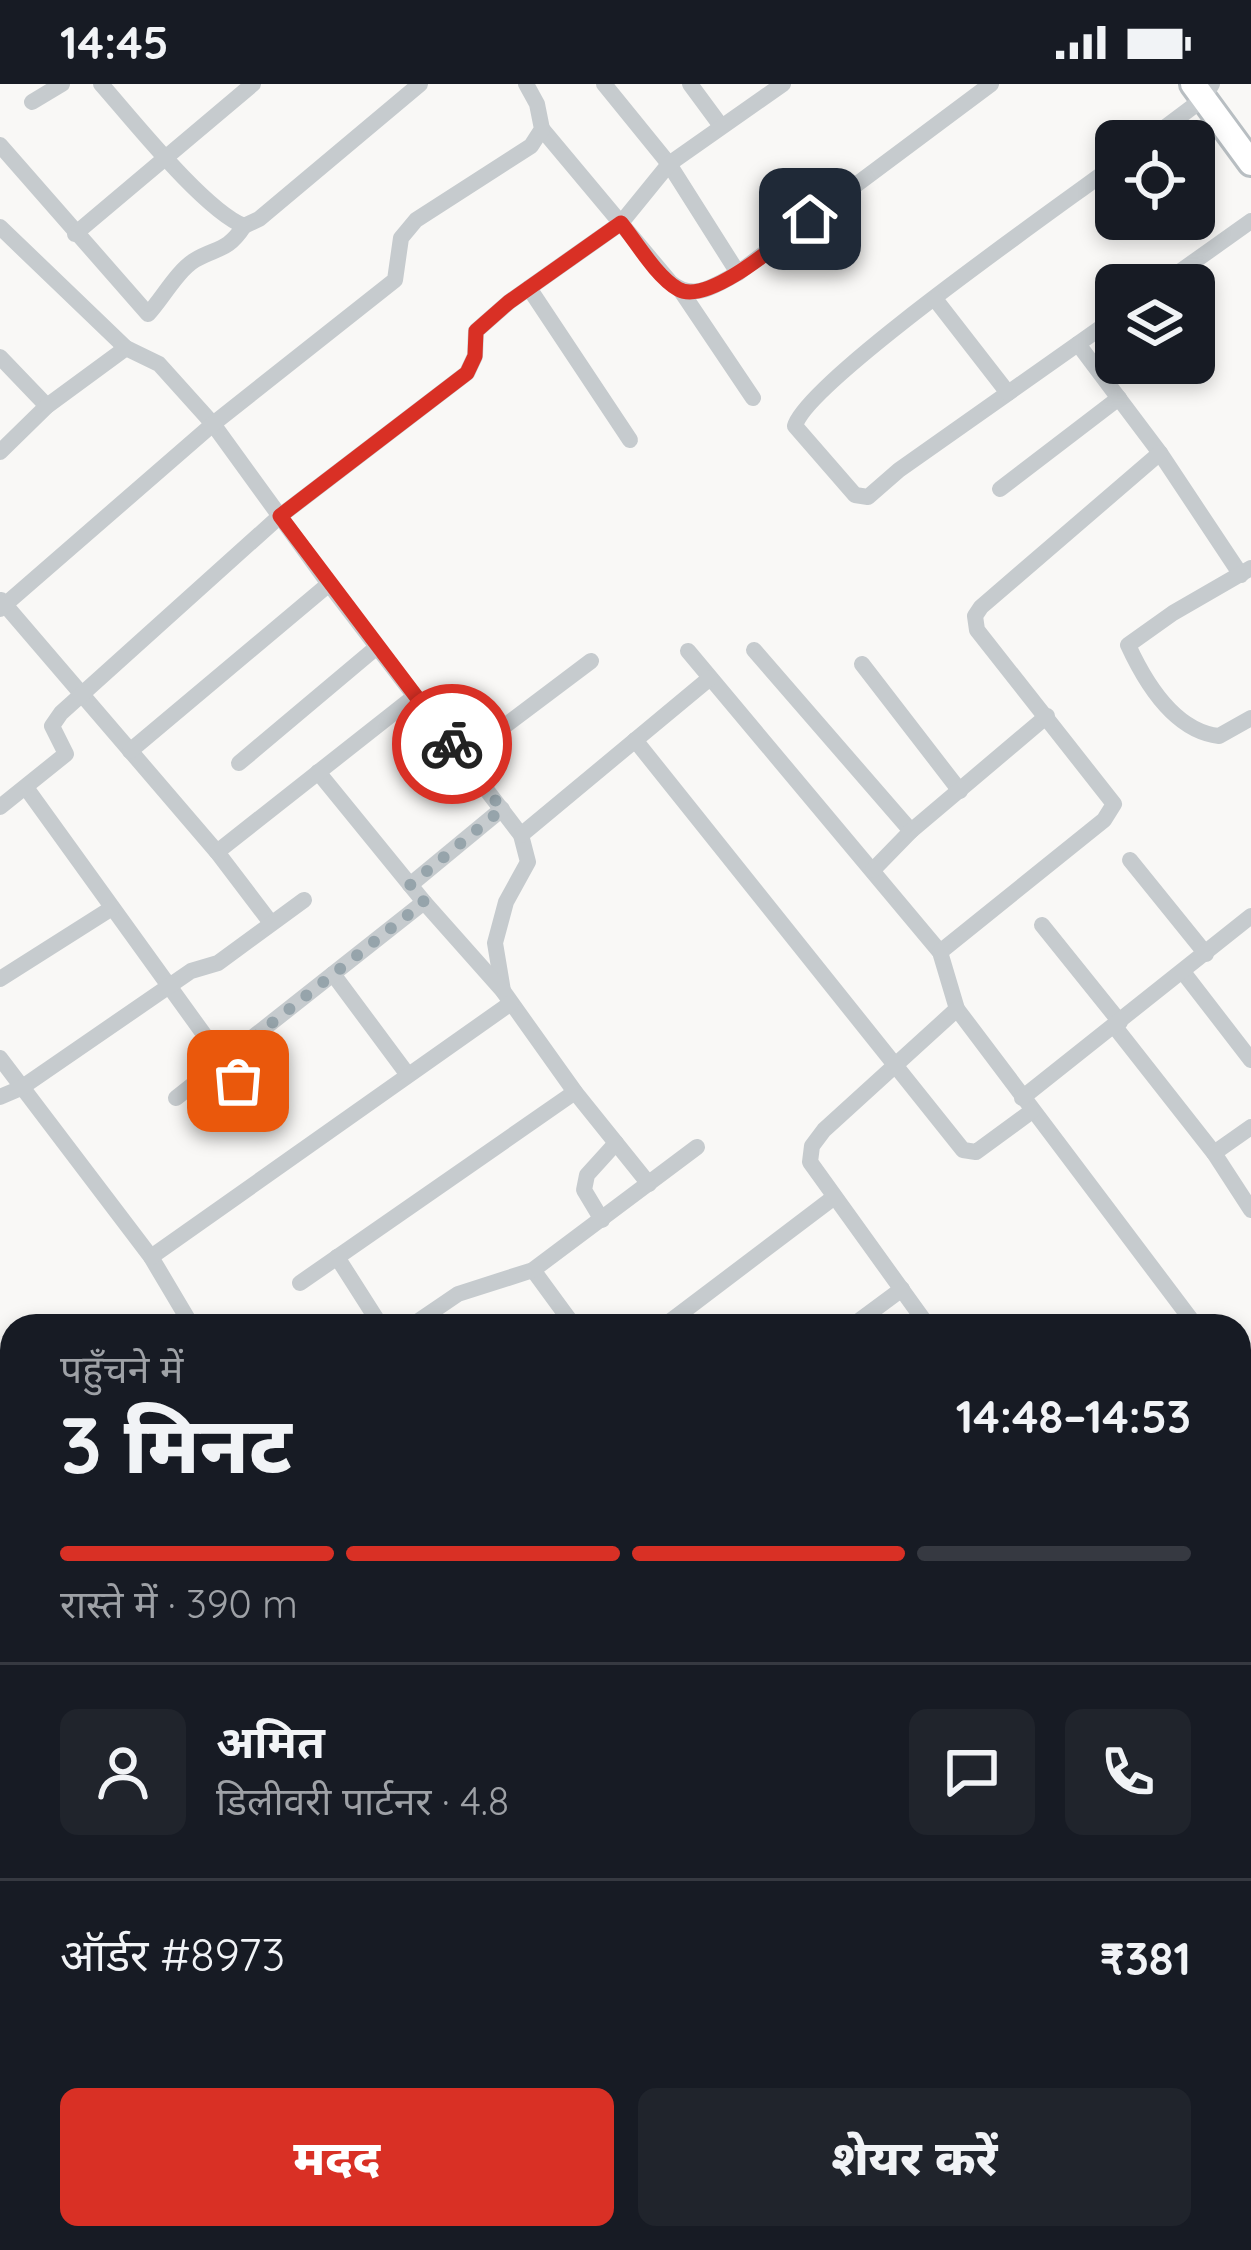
<!DOCTYPE html>
<html lang="hi">
<head>
<meta charset="utf-8">
<style>
	body { margin:0; font-family:Quicksand,"Noto Sans Devanagari",sans-serif; background:#20242c; color:#f1f3f6; height:100vh; display:flex; flex-direction:column; font-size:45px; white-space:nowrap }
	* { box-sizing:border-box; margin:0 }
	p { font-size:39px; color:#9ea1a6 }
	.icon { flex:none; width:66px; height:66px; fill:none; stroke:currentColor; stroke-width:2; stroke-linecap:round; stroke-linejoin:round }
	.map { position:relative; flex:1; overflow:hidden }
	.panel { position:absolute; left:0px; top:1230px; width:1251px; height:936px; display:flex; flex-direction:column; background:#171b24; border-radius:36px 36px 0 0; box-shadow:0 6px 18px #0003 }
	.panel>* { flex:none }
	.tools { position:absolute; left:1095px; top:36px; display:grid; gap:24px }
	.tools a { display:grid; place-items:center; width:120px; height:120px; border-radius:18px; background:#171b24; box-shadow:0 6px 18px #0003; font-size:60px }
	.pin { position:absolute; display:grid; place-items:center; width:102px; height:102px; color:#fff; margin:-51px; border-radius:24px; box-shadow:0 6px 18px #0006 }
	.courier { position:absolute; display:grid; place-items:center; width:120px; height:120px; margin:-60px; border:9px solid #d93025; border-radius:50%; background:#fff; color:#222; box-shadow:0 3px 15px #0007 }
	.summary em { font-style:normal; font-weight:800 }
	.summary div { display:flex; flex-direction:column-reverse }
	.summary { display:flex; align-items:center; justify-content:space-between; height:204px; padding:0 60px }
	h1 { font-size:78px; font-weight:800; line-height:90px }
	.bar { display:grid; grid-template-columns:repeat(4,1fr); gap:18px 12px; align-content:center; height:144px; padding:0 60px }
	.bar i { height:15px; border-radius:9px; background:#363941 }
	.bar .current { background:#d93025 }
	.bar p { grid-column:span 4 }
	.line { display:flex; align-items:center; gap:30px; padding:0 60px; border-top:3px solid #363941 }
	.line div { flex:1 }
	.round { display:grid; place-items:center; flex:none; width:126px; height:126px; border-radius:18px; background:#20242c }
	.cta { display:flex; gap:24px; margin-top:auto; padding:24px 60px }
	.cta a { flex:1; height:138px; border-radius:18px; background:#d93025; color:#fff; font-size:48px; font-weight:800; line-height:138px; text-align:center }
	.cta a+a { background:#20242c; color:#f1f3f6 }
	.status { display:flex; justify-content:space-between; align-items:center; height:84px; padding:0 60px; background:#171b24; direction:ltr }
	.status svg { height:33px; fill:currentColor }
	.map>svg:first-child { display:block }
	.lines { fill:none; stroke-linecap:round; stroke-linejoin:round }
	.secondary-casing { stroke:#b8bec2; stroke-width:30 }
	.street { stroke:#c6cbce; stroke-width:16 }
	.secondary { stroke:#fff; stroke-width:24 }
	.done { stroke:#96a4ab; stroke-width:12; stroke-dasharray:0 21.6 }
	.route { stroke:#d93025; stroke-width:15 }
</style>
</head>
<body>
<div class="status"><b>14:45</b><svg viewBox="0 0 49 12"><path d="M0 12V9h3v3zM5 12V6h3v6zM10 12V3h3v9zM15 12V0h3v12zM26 1h20v11H26zM47 4h2v5h-2z"/></svg></div>
<div class="map">
<svg width="1251" height="2166" viewBox="0 0 1251 2166">
	<rect width="100%" height="100%" fill="#f9f8f6"/>
	<g class="lines">
		<g class="secondary-casing">
			<path id="secondary" d="M1193,0L1251,79"/>
		</g>
		<g class="street">
			<path d="M101,0C132,35 204,126 244,142L259,135L420,0"/>
			<path d="M604,0L669,80L738,189"/>
			<path d="M690,0L721,42"/>
			<path d="M32,18L62,0"/>
			<path d="M542,45L670,198C693,218 714,202 738,189L991,0"/>
			<path d="M1147,57L1203,15L1212,0"/>
			<path d="M0,61L148,230C162,215 177,187 195,176C217,163 227,168 244,142"/>
			<path d="M1116,80C1064,119 806,298 795,342L855,411L868,413L899,386L1116,233"/>
			<path d="M0,143L126,264L159,280L213,340L329,500L521,751L528,778L506,818L495,859L503,907"/>
			<path d="M75,150L253,0"/>
			<path d="M1161,201L1251,137"/>
			<path d="M529,204L630,356"/>
			<path d="M681,207L753,314"/>
			<path d="M935,215L1008,309"/>
			<path d="M1078,260L1160,369L1241,491"/>
			<path d="M0,273L47,322"/>
			<path d="M0,368L47,322L126,264"/>
			<path d="M1000,405L1119,314"/>
			<path d="M1251,484L1173,529L1128,561C1145,598 1174,647 1219,652L1251,634"/>
			<path d="M1,516L217,768L271,839"/>
			<path d="M0,525L213,340L395,196L401,154L416,136L531,62L542,45L537,20L526,0"/>
			<path d="M754,566L911,747"/>
			<path d="M688,567L940,868L957,925L1196,1242"/>
			<path d="M862,580L960,707"/>
			<path d="M635,656L963,1066L976,1068L1032,1027"/>
			<path d="M130,667L329,500"/>
			<path d="M462,674L591,577"/>
			<path d="M239,679L377,563"/>
			<path d="M318,688L424,818L503,907L575,1008L649,1100"/>
			<path d="M27,705L252,1017"/>
			<path d="M0,723L66,670L52,642L61,629L280,432L467,289L475,272L476,247L509,218L621,139L669,80L783,0"/>
			<path d="M521,751L710,594"/>
			<path d="M217,768L415,612"/>
			<path d="M1130,776L1206,870"/>
			<path d="M873,786L911,747L1047,632"/>
			<path d="M410,801L502,725"/>
			<path d="M1042,841L1120,938"/>
			<path d="M940,868L1104,736L1114,720L977,546L975,532L981,523L1160,369"/>
			<path d="M1183,888L1251,976"/>
			<path d="M333,890L408,991"/>
			<path d="M0,895L112,824"/>
			<path d="M1115,943L1214,1069L1251,1126"/>
			<path d="M0,974L151,1173L192,1242"/>
			<path d="M0,1013L21,1004L191,887L218,879L304,816"/>
			<path d="M176,1014L424,818"/>
			<path d="M1022,1014L1251,832"/>
			<path d="M1214,1069L1251,1043"/>
			<path d="M602,1136L584,1106L587,1091L616,1059"/>
			<path d="M151,1173L511,919"/>
			<path d="M337,1173L381,1242"/>
			<path d="M533,1186L574,1242"/>
			<path d="M300,1199L575,1008"/>
			<path d="M411,1242L458,1210L533,1186L697,1063"/>
			<path d="M664,1242L833,1114"/>
			<path d="M852,1242L902,1205"/>
			<path d="M928,1242L810,1078L812,1062L824,1046L957,925"/>
			<path d="M1239,1272L1251,1285"/>
			<path d="M1239,1331L1251,1323"/>
			<path d="M1239,1441L1251,1433"/>
			<path d="M0,1449L12,1441"/>
			<path d="M1239,1529L1251,1547"/>
			<path d="M0,1598L12,1617"/>
			<path d="M1239,1629L1251,1622"/>
			<path d="M0,1791L12,1809"/>
			<path d="M0,1867L12,1859"/>
			<path d="M0,1987L12,2005"/>
			<path d="M0,2069L12,2060"/>
			<path d="M0,2098L12,2115"/>
			<path d="M39,2154L46,2166"/>
			<path d="M317,2154L325,2166"/>
			<path d="M193,2166L210,2154"/>
			<path d="M378,2166L395,2154"/>
		</g>
		<use href="#secondary" class="secondary"/>
	</g>
	<g class="lines">
		<path class="done" d="M238,997L224,977L424,818L410,801L502,725L452,660"/>
		<path class="route" d="M452,660L280,432L467,289L475,272L476,247L509,218L621,139C637,159 656,192 678,205C708,223 785,154 810,135"/>
	</g>
</svg>
<div class="tools">
<a><svg class="icon" aria-label="locate" viewBox="0 0 24 24"><circle cx="12" cy="12" r="6"/><path d="M12 2v4M12 18v4M2 12h4M18 12h4"/></svg></a>
<a><svg class="icon" aria-label="layers" viewBox="0 0 24 24"><path d="M12 4l9 5-9 5-9-5zM3 14l9 5 9-5"/></svg></a>
</div>
<div class="pin" style="left:238px;top:997px;background:#ea580c"><svg class="icon" aria-label="bag" viewBox="0 0 24 24"><path d="M5 8h14l-1 12H6zM9 8a3 3 0 0 1 6 0"/></svg></div>
<div class="pin" style="left:810px;top:135px;background:#1f2937"><svg class="icon" aria-label="home" viewBox="0 0 24 24"><path d="M3 11l9-7 9 7M6 9v11h12V9"/></svg></div>
<div class="courier" style="left:452px;top:660px"><svg class="icon" aria-label="bike" viewBox="0 0 24 24"><circle cx="6" cy="16" r="4"/><circle cx="18" cy="16" r="4"/><path d="M6 16l4-8h5l3 8M10 8l3 8H6M13 5h3"/></svg></div>
<section class="panel">
<div class="summary"><div><h1>3 मिनट</h1><p>पहुँचने में</p></div><em>14:48–14:53</em></div>
<div class="bar"><i class="current"></i><i class="current"></i><i class="current"></i><i></i><p>रास्ते में · 390 m</p></div>
<div class="line" style="height:216px"><a class="round"><svg class="icon" aria-label="person" viewBox="0 0 24 24"><circle cx="12" cy="8" r="4"/><path d="M4 21q1-7 8-7t8 7"/></svg></a><div><b>अमित</b><p>डिलीवरी पार्टनर · 4.8</p></div><a class="round"><svg class="icon" aria-label="chat" viewBox="0 0 24 24"><path d="M4 5h16v11H9l-5 4z"/></svg></a><a class="round"><svg class="icon" aria-label="phone" viewBox="0 0 24 24"><path d="M5 4h4l2 5-3 2q2 4 5 5l2-3 5 2v4C11 20 4 13 5 4z"/></svg></a></div>
<div class="line" style="height:156px"><div>ऑर्डर #8973</div><b>₹381</b></div>
<div class="cta"><a>मदद</a><a>शेयर करें</a></div>
</section>
</div>
</body>
</html>
